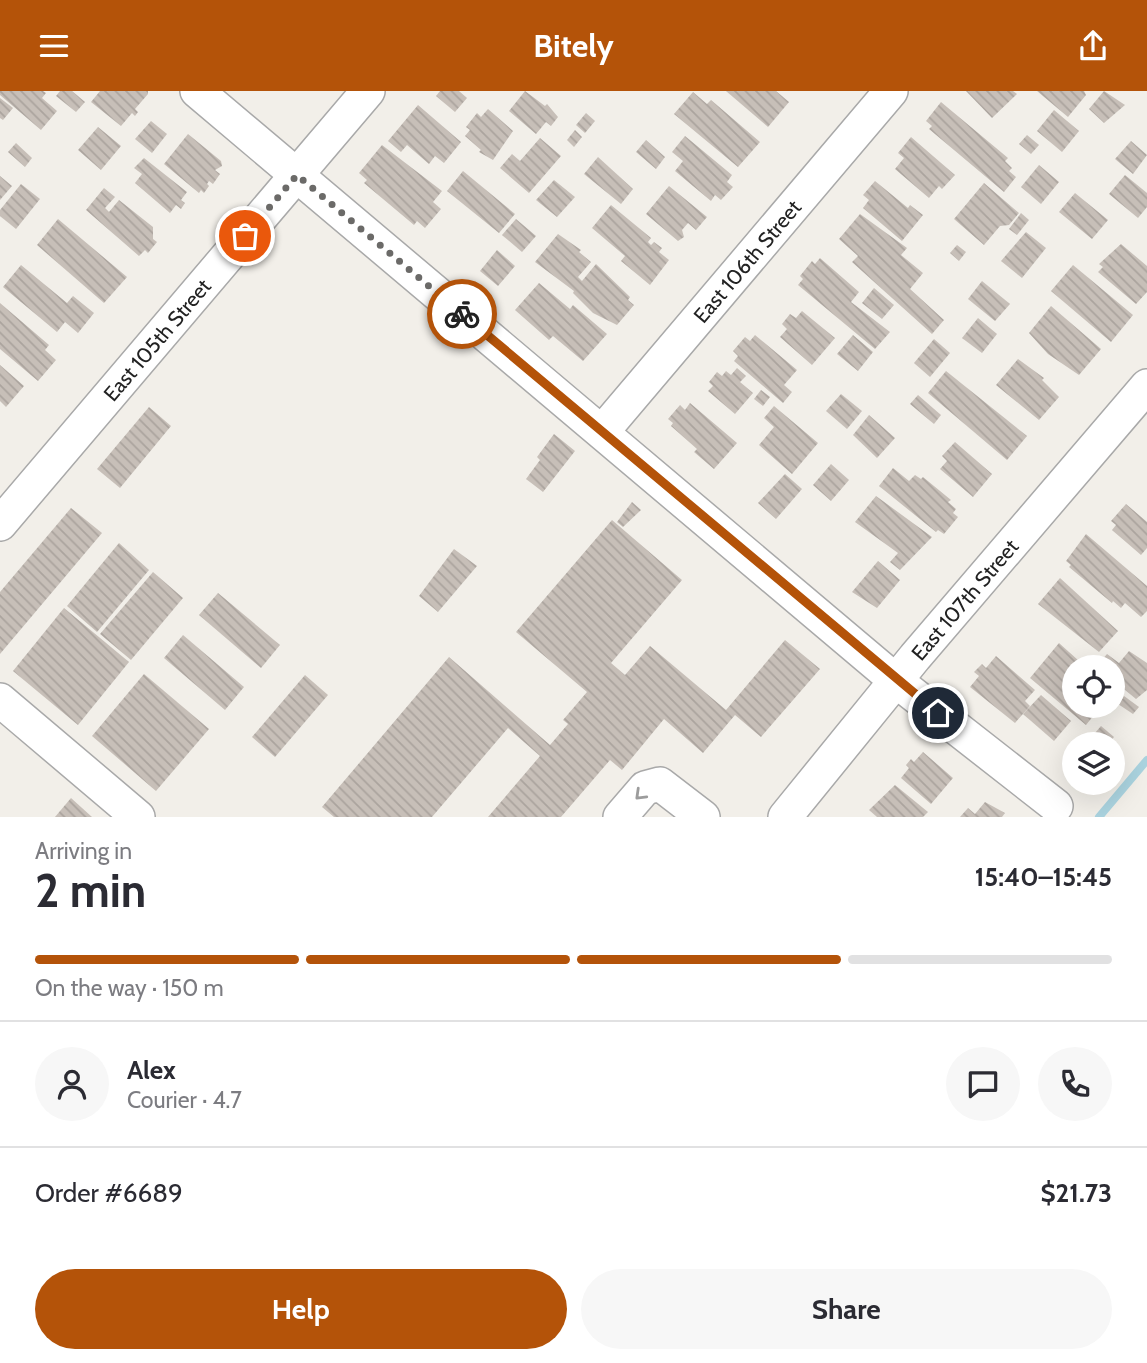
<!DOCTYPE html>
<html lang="en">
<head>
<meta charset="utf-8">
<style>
	body { margin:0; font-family:Cabin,sans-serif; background:#f7f7f7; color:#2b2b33; height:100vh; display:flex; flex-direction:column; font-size:26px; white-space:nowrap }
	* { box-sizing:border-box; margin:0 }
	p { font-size:23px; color:#7c7c81 }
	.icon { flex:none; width:38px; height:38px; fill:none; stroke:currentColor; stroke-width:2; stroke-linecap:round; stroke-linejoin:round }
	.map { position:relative; height:726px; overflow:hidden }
	.side { display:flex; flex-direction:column; background:#fff; flex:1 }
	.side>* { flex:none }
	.buttons { position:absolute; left:1062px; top:564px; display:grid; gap:14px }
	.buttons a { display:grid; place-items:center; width:63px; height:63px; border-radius:50%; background:#fff; box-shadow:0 7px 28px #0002; font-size:35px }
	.pin { position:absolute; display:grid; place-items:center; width:60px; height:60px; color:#fff; margin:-30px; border:4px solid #fff; border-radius:50%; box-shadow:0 2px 7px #0007 }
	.courier { position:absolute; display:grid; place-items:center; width:70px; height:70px; margin:-35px; border:5px solid #b45309; border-radius:50%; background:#fff; color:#222; box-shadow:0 2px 9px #0007 }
	.headline em { font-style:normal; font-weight:800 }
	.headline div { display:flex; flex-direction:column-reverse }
	.headline { display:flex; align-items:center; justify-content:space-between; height:119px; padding:0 35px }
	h1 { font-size:46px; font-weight:800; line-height:52px }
	.bar { display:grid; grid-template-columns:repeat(4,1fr); gap:10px 7px; align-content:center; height:84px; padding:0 35px }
	.bar i { height:9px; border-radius:5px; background:#e1e1e2 }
	.bar .on { background:#b45309 }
	.bar p { grid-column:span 4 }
	.line { display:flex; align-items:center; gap:18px; padding:0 35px; border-top:2px solid #e1e1e2 }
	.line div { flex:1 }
	.round { display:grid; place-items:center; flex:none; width:74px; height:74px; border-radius:37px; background:#f7f7f7 }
	.button { display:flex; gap:14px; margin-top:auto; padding:14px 35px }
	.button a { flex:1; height:80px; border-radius:42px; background:#b45309; color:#fff; font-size:28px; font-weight:800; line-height:80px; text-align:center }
	.button a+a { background:#f7f7f7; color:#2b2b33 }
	header { display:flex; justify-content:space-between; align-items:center; height:91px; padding:0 35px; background:#b45309; color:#fff; font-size:32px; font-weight:800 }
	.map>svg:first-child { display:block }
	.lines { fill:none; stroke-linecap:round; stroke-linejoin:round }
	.stream { stroke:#aad3df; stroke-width:8 }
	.building { fill:url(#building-back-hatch) }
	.minor-casing { stroke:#a9a9a9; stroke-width:36 }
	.minor { stroke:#fff; stroke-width:33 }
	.oneway { stroke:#9c9c9c }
	.done { stroke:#6b6a68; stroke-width:7; stroke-dasharray:0 12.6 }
	.route { stroke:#b45309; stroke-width:9 }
	.labels { text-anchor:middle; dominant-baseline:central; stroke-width:5; stroke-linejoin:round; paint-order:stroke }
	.street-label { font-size:21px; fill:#222; stroke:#fff }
</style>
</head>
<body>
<header><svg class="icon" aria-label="menu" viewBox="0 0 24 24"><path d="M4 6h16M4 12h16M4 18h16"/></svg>Bitely<svg class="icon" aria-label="share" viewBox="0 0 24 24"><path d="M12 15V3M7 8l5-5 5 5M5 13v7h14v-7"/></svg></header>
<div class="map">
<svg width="1147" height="726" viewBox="0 0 1147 726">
	<defs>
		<pattern id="building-back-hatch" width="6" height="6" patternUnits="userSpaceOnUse" patternTransform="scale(1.75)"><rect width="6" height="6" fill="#c7bfb8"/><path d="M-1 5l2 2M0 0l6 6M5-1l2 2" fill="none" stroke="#aba49e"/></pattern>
	</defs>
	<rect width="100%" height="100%" fill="#f2efe9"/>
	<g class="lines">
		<path class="stream" d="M1099,726L1147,669"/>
	</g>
	<g class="building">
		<path d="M0,0H43L46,2L42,7L57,20L41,39L0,4Z"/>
		<path d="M60,0H72L85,11L76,21L56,5Z"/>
		<path d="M100,0H148V3L135,18L138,21L135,25L132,22L121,35L91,11Z"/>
		<path d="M440,0H459L467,7L455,21L436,5Z"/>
		<path d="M525,0L545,15L547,13L558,26L551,35L546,31L536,43L509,20Z"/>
		<path d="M726,0H776L789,11L768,36Z"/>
		<path d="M966,0H1013L1017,3L992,27Z"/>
		<path d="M1037,0H1084L1086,4L1068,26Z"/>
		<path d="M1104,0L1125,14L1104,32L1089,18Z"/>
		<path d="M693,1L707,13L711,9L760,51L738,76L674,23Z"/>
		<path d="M0,7L13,17L3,29L0,27Z"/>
		<path d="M941,11L1008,67L1005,70L1012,77L1009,80L1016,86L1004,101L929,38L932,35L926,30Z"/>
		<path d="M418,14L461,51L444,72L435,65L429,73L407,54L401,61L388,50Z"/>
		<path d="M488,18L513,40L493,69L479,61L481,59L465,45L470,39L466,36L477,22L481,26Z"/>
		<path d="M1054,19L1079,40L1062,61L1037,40Z"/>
		<path d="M586,22L595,30L585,42L576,34Z"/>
		<path d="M151,30L167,43L152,62L135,48Z"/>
		<path d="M98,36L121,55L101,79L78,59Z"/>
		<path d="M575,39L582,46L574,56L567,49Z"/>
		<path d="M188,43L221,70L222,75L215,79L220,83L213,93L209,90L207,93L209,95L204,102L201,99L199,102L164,73Z"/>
		<path d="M1027,44L1039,54L1031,63L1019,53Z"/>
		<path d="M685,45L732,84L727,91L733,96L721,109L715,104L711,110L675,80L683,70L672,61Z"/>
		<path d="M911,46L955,84L942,98L939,95L929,107L895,78L904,67L898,62Z"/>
		<path d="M540,47L561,65L529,102L500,77L512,63L520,70Z"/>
		<path d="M646,49L665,66L656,78L636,61Z"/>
		<path d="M1131,50L1147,64L1133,83L1115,68Z"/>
		<path d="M16,52L32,67L25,76L8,61Z"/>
		<path d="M382,54L442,100L433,111L441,118L425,137L417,130L414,134L364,92L367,89L359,82Z"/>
		<path d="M598,66L633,98L621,113L584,83Z"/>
		<path d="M144,67L187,101L181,109L185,112L181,118L176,114L170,122L135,92L142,83L134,77Z"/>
		<path d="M1039,74L1059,91L1041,113L1021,96Z"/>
		<path d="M463,80L515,123L499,142L447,100Z"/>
		<path d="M1125,84L1147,102V116L1138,127L1109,103Z"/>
		<path d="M0,85L12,95L0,109Z"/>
		<path d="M554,89L575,106L557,126L536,109Z"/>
		<path d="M875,90L908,117L910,114L923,124L902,150L863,117L869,109L863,104Z"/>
		<path d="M984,92L1019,122L1009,134L1000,135L984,154L954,128Z"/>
		<path d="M21,93L40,108L16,138L0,125V119Z"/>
		<path d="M669,95L707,126L696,139L688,132L682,139L684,146L678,150L646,123Z"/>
		<path d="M104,97L115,106L105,117L109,121L119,109L153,136V148L157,151L148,162L145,159L139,165L86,119Z"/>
		<path d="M1075,102L1108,129L1092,148L1059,121Z"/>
		<path d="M611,114L651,147L648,151L651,154L654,151L662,157L659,161L669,169L650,194L621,170L625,165L592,137Z"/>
		<path d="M1021,122L1029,129L1017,144L1009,138Z"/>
		<path d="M860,123L907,157L901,164L923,182L910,198L944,229L932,243L852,171L858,165L839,148Z"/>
		<path d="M58,128L127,186L104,212L37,154Z"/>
		<path d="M516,128L536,145L522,161L502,144Z"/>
		<path d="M1026,141L1046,157L1022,187L1001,170Z"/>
		<path d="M558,143L581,159L579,161L591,171L578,186L582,190L596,173L630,206L628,209L634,214L617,234L593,222L573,202L574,200L535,171Z"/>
		<path d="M1121,153L1147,175V201L1136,213L1098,181L1103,176L1099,173Z"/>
		<path d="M957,154L966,161L959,170L950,162Z"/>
		<path d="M497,159L515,175L498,195L480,180Z"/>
		<path d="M820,167L859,201L851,211L890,241L875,258L798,194L803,188L800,185L812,170L815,173Z"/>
		<path d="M21,174L67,212L73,205L94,222L78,242L65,231L57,241L3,196Z"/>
		<path d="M1073,174L1133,224L1111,251L1051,200Z"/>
		<path d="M982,190L1010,213L995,230L968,208Z"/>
		<path d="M539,192L570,218L573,214L607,243L583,270L553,245L549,249L515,219Z"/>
		<path d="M874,197L894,214L882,228L862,212Z"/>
		<path d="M0,212L49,254L45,259L56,269L38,290L0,258Z"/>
		<path d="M1051,215L1101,258L1079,284L1048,263L1029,242Z"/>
		<path d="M802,220L835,247L812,274L780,246L787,238L782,233L790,223L796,227Z"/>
		<path d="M978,227L997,243L982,262L962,247Z"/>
		<path d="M755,244L797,279L784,294L792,301L783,312L734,270L738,265L733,260L745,246L750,250Z"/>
		<path d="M853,244L873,261L858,280L837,263Z"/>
		<path d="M934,248L950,262L930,286L914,272Z"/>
		<path d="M1018,268L1044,287L1042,289L1059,306L1039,329L996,294Z"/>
		<path d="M0,274L24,295L6,316L0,310Z"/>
		<path d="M737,277L746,285L740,291L753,302L735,323L708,300L713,295L709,291L717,281L722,285L726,280L731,284Z"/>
		<path d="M946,280L1027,345L1007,369L928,302Z"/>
		<path d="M761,299L770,306L763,315L754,308Z"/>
		<path d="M841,303L862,320L847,338L826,320Z"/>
		<path d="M918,304L941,324L934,333L910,313Z"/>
		<path d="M690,312L737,352L714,378L694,361L697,358L671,335L673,332L668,328L680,314L685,319Z"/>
		<path d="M774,315L818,352L792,383L759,354L774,336L764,327Z"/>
		<path d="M149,316L171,335L120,397L97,378Z"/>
		<path d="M869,324L895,347L877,367L853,344Z"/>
		<path d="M554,343L575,360L543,401L526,388L540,369L537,366Z"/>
		<path d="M955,351L992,383L973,406L940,378L947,370L942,365Z"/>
		<path d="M831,373L849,389L831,410L813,394Z"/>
		<path d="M893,377L909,390L915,384L921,388L923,386L951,409L948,411L956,418L953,422L958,426L944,443L938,439L936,441L879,395Z"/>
		<path d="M785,383L802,398L776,428L758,412Z"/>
		<path d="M876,405L932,446L900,479L890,471L898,462L855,431Z"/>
		<path d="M632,411L641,419L623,436L617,431Z"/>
		<path d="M1126,413L1147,431V457L1141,464L1112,439L1116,434L1111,430Z"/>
		<path d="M71,417L102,442L0,563V501Z"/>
		<path d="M612,429L682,489L611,572L625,584L650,555L726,619L785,549L820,578L761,646L735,624L703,662L664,628L622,679L610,669L561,726H488L540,665L508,637L432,726H334L322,716L449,566L550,654L568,633L563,629L587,601L516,541Z"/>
		<path d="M1086,443L1147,495V520L1141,526L1125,512L1121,517L1113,510L1112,512L1069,476L1071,474L1066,470Z"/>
		<path d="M119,452L149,479L97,541L67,515Z"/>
		<path d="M454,458L477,475L438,521L419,505Z"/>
		<path d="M878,470L900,489L877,517L852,501Z"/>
		<path d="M153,481L183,507L131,569L100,543Z"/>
		<path d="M1060,487L1118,540L1099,561L1038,513Z"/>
		<path d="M218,502L280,554L261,577L199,524Z"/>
		<path d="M64,517L129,571L78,634L13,580Z"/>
		<path d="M183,544L244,596L225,619L164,567Z"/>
		<path d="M1059,552L1079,570L1073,577L1074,614H1102L1086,634L1030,587Z"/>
		<path d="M1129,560L1147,572V599L1136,608L1113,589V576H1096L1107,563L1119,572Z"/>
		<path d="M996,565L1035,599L1025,610L1030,615L1015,632L970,596L979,585L974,581L982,573L986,577Z"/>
		<path d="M144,583L209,638L156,700L92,645Z"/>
		<path d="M305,584L328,604L275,666L252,646Z"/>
		<path d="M1041,604L1071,630L1054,650L1023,623Z"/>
		<path d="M1124,605L1139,616L1133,623L1118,613Z"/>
		<path d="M1101,635L1114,646L1108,653L1095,642Z"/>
		<path d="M923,661L953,687L931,713L901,687L909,677L906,674L911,668L914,671Z"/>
		<path d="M895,694L928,721L923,726H877L869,719Z"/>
		<path d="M71,707L92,726H55Z"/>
		<path d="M985,711L1005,722L1002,726H960L968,717L975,723Z"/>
	</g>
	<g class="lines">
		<g class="minor-casing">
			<g id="minor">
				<path d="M197,0L895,589L1056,715"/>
				<path id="s1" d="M602,341L891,0"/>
				<path id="s2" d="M0,433L368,0"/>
				<path d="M0,609L138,726"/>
				<path d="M620,726L645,697L660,693L703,726"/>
				<path id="s3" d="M785,726L915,566L1147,295"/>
			</g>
		</g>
		<use href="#minor" class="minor"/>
	</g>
	<defs><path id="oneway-chevron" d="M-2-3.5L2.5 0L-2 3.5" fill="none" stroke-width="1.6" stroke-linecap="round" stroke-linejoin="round" transform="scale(1.75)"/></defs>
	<use class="oneway" href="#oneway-chevron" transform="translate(640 704) rotate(136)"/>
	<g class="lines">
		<path class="done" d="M245,145L297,84L462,223"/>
		<path class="route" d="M462,223L938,622"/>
	</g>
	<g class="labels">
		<g class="street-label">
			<text stroke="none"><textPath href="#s1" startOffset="224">East 106th Street</textPath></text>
			<text stroke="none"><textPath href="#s2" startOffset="242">East 105th Street</textPath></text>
			<text stroke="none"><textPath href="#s3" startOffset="282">East 107th Street</textPath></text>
		</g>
	</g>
</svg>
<div class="buttons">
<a><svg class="icon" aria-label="locate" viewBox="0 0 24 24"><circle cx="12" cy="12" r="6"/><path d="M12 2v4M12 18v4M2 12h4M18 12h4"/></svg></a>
<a><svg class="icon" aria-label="layers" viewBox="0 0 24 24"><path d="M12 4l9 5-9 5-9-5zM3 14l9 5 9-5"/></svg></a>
</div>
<div class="pin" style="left:245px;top:145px;background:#ea580c"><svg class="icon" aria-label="bag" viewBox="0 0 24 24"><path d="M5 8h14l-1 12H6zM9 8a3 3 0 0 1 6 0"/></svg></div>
<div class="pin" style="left:938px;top:622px;background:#1f2937"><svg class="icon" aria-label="home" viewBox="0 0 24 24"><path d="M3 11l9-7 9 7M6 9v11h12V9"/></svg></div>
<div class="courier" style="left:462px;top:223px"><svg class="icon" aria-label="bike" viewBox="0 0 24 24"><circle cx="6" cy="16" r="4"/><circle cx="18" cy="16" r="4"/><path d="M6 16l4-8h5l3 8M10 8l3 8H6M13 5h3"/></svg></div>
</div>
<section class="side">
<div class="headline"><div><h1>2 min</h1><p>Arriving in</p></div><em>15:40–15:45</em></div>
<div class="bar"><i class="on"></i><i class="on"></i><i class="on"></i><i></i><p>On the way · 150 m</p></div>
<div class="line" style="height:126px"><a class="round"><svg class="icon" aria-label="person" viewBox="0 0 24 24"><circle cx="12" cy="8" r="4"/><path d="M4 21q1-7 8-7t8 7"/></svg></a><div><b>Alex</b><p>Courier · 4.7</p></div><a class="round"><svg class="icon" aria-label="chat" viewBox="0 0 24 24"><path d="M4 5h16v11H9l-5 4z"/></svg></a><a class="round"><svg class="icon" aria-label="phone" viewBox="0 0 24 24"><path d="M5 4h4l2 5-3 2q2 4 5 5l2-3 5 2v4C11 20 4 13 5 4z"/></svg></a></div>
<div class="line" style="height:91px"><div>Order #6689</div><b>$21.73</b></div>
<div class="button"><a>Help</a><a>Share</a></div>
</section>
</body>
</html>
